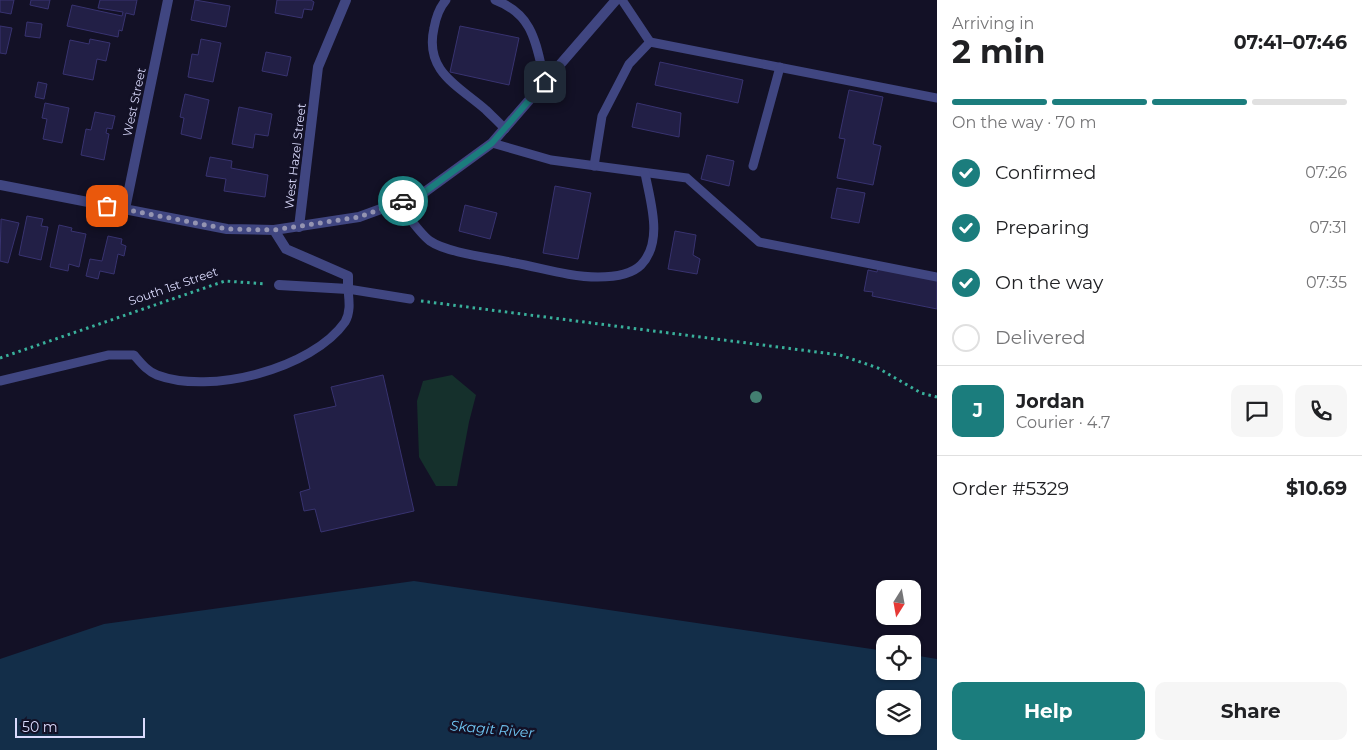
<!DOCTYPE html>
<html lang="en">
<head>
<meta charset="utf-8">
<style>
	body { margin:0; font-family:Montserrat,sans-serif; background:#f6f6f6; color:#202124; height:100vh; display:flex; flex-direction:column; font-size:19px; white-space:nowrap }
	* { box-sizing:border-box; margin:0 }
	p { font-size:16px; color:#757577 }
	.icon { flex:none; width:28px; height:28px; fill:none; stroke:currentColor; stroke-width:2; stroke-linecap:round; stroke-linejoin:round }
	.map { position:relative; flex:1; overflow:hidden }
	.details { display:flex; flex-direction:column; background:#fff; width:425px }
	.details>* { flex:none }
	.needle { width:32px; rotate:191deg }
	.fabs { position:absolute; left:876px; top:580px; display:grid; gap:10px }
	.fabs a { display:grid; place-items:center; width:45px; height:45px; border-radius:10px; background:#fff; box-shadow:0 1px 4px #0004; font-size:25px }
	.scale { position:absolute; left:15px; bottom:12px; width:130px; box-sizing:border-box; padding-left:5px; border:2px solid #dadafc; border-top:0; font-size:14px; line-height:18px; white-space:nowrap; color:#dadafc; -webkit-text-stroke:4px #131126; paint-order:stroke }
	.pin { position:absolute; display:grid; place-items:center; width:42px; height:42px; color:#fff; margin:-21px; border-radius:10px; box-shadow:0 2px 8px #0006 }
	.courier { position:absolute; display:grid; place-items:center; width:50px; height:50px; margin:-25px; border:4px solid #1b7d7d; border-radius:50%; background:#fff; color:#222; box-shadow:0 1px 6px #0007 }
	.headline em { font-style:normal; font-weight:700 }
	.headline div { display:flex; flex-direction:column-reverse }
	.headline { display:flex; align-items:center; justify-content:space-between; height:85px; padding:0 15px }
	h1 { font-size:32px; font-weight:700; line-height:38px }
	.bar { display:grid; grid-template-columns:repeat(4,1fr); gap:8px 5px; align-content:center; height:60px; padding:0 15px }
	.bar i { height:6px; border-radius:4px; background:#e0e0e0 }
	.bar .current { background:#1b7d7d }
	.bar p { grid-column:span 4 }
	.line { display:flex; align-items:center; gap:12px; padding:0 15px; border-top:1px solid #e0e0e0 }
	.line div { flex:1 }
	.round { display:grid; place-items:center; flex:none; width:52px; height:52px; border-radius:10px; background:#f6f6f6 }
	ol { padding:0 15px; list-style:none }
	li { display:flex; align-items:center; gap:15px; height:55px }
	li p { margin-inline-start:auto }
	li .icon { padding:5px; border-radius:50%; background:#1b7d7d; color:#fff; stroke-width:4 }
	li:last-child { color:#757577 }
	li i { width:28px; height:28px; border:2px solid #e0e0e0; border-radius:50% }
	.button { display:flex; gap:10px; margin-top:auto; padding:10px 15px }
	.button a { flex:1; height:58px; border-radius:10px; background:#1b7d7d; color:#fff; font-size:20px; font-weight:700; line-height:58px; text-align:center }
	.button a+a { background:#f6f6f6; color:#202124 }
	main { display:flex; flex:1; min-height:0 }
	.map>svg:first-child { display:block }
	.green { fill:#15302c }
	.water { fill:#132e49; fill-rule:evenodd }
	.building { fill:#221f46; stroke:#383370 }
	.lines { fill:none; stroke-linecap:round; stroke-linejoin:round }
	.path { stroke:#39b09b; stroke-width:3; stroke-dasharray:2.5 4; stroke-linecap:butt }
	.service { stroke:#404681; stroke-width:9 }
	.minor { stroke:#404681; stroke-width:10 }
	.tertiary { stroke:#404681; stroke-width:10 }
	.tree { fill:#437e71 }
	.done { stroke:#9494b1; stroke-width:5; stroke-dasharray:0 9 }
	.route { stroke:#1b7d7d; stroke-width:6 }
	.labels { text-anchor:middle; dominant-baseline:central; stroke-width:5; stroke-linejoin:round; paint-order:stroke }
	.street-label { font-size:12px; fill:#dadafc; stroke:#131126 }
	.water-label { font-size:14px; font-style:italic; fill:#70c7f4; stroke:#131126 }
</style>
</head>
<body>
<main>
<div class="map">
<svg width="937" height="750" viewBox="0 0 937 750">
	<rect width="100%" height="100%" fill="#131126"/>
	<path class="green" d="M452,375L476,395L469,422L457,486H436L419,457L417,401L423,381Z"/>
	<path class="water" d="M414,581L885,651V671H912L913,655L937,659V750H0V659L104,624ZM885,699H912V726H885Z"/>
	<g class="building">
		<path d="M0,0H14L11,14L0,12Z"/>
		<path d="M31,0H50L48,9L30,5Z"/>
		<path d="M100,0H137L134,15L126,13L122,31L119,30L118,37L67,26L72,5L122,16L123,12L98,8Z"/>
		<path d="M195,0L230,6L226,27L191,20Z"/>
		<path d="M277,0H311L314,2L312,10L304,9L302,18L275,13Z"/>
		<path d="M27,22L42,24L40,38L25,36Z"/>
		<path d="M0,26L12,28L6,54L0,53Z"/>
		<path d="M460,26L519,38L509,85L450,72Z"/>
		<path d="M90,39L110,43L106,61L97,59L93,80L63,74L70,40L89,44Z"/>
		<path d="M201,39L221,43L213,82L188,77L192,54L198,55Z"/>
		<path d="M266,52L291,57L287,76L262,71Z"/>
		<path d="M660,62L743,80L738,103L655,85Z"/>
		<path d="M38,82L47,84L44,99L35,97Z"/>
		<path d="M849,90L883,97L873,144L881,146L873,185L837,178L845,139L839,138Z"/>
		<path d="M185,94L209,100L201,139L181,134L184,118L180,117Z"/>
		<path d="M45,103L69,108L62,143L43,139L47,119L42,118Z"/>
		<path d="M637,103L681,113L679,137L632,127Z"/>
		<path d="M239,107L272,114L268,136L255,134L253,148L232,144Z"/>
		<path d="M95,112L115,116L112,129L107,128L106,133L109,134L104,160L81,155L86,129L91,130Z"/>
		<path d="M707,155L734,161L729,186L701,179Z"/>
		<path d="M210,157L232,161L231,168L268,175L265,197L224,191L226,179L206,176Z"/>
		<path d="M555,186L591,193L578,259L543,253Z"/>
		<path d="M837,188L865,193L859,223L831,218Z"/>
		<path d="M465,205L497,213L490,239L459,231Z"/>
		<path d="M27,216L43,219L41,226L48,227L41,260L19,255Z"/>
		<path d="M1,219L19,223L8,263L0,261Z"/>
		<path d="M59,225L72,228L71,231L86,234L79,267L69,264L68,271L50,267Z"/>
		<path d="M675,231L696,235L693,255L700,259L697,274L668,269Z"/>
		<path d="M108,236L122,239L121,244L126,246L124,256L118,254L114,274L100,271L98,279L86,276L90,259L102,261Z"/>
		<path d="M878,267L937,279V309L872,296L873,292L864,291L868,270L877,272Z"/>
		<path d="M383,375L414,511L321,532L315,509L304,511L300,492L310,489L294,415L336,406L331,387Z"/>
	</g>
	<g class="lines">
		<g class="path">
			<path d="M421,301L840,355L878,368L921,393L937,397"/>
			<path d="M0,358L225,281L266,284"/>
		</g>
		<g class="service">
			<path d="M446,0C439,8 436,17 434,28C424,72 459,86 486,110C492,116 499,122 505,129"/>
			<path d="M495,0C535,15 536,46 545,82"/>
			<path d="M622,0L650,42"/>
			<path d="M492,143L551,160L687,178L759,242L937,277"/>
			<path d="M594,166L602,116L629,64L650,42L937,98"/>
			<path d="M753,166L780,67"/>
			<path d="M398,203C407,214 419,233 430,241C447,253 493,258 515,263C542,268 570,277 598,277C611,277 631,275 641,265C664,241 650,201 645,173"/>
			<path d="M0,381L108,355H134C141,363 147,371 157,375C210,395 312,369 345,322C351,312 349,300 348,289L410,299"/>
		</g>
		<g class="minor">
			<path d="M125,209L168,0"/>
			<path d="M299,227L318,67L346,0"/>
			<path d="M274,230L286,249L348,276V289L279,285"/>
		</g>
		<path class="tertiary" d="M0,185L227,229L274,230L359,217L422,194L492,143L616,0"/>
	</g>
	<circle class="tree" cx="756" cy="397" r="6"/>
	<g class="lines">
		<path class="done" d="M107,206L227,229L274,230L359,217L403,201"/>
		<path class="route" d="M403,201L422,194L492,143L545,82"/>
	</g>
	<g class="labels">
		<g class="street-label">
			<text transform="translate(134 102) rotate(-78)">West Street</text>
			<text transform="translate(295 156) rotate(-83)">West Hazel Street</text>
			<text transform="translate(173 286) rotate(-19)">South 1st Street</text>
		</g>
		<g class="water-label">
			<text transform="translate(492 729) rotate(5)">Skagit River</text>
		</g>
	</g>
</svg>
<div class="fabs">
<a><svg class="needle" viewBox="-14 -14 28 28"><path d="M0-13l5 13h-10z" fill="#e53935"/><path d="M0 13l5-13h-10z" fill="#757577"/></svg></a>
<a><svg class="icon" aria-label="locate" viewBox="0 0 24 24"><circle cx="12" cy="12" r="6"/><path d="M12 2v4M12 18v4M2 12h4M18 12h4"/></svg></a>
<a><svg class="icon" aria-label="layers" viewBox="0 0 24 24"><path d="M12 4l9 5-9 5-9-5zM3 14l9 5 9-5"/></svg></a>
</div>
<div class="scale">50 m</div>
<div class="pin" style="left:107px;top:206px;background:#ea580c"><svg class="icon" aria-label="bag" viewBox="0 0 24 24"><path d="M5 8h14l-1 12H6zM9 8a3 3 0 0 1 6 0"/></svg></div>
<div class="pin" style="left:545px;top:82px;background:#1f2937"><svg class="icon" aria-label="home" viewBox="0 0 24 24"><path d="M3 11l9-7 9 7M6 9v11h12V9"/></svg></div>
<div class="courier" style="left:403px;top:201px"><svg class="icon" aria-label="car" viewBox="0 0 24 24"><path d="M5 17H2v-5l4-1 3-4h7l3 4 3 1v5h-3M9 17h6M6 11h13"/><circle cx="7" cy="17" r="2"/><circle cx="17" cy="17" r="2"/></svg></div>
</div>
<section class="details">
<div class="headline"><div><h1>2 min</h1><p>Arriving in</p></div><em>07:41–07:46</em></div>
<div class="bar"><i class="current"></i><i class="current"></i><i class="current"></i><i></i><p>On the way · 70 m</p></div>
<ol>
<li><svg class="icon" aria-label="check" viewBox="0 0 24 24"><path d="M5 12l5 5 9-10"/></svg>Confirmed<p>07:26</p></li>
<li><svg class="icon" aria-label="check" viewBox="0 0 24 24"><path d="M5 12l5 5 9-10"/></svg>Preparing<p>07:31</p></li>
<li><svg class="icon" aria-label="check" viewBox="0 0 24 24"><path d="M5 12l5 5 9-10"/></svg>On the way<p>07:35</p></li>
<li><i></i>Delivered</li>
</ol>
<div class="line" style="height:90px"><b class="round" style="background:#1b7d7d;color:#fff">J</b><div><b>Jordan</b><p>Courier · 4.7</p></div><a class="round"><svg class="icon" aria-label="chat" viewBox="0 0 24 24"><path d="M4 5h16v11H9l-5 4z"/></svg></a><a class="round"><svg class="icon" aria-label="phone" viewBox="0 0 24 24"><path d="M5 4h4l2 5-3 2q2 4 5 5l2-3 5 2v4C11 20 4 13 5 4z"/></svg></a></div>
<div class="line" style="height:65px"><div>Order #5329</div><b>$10.69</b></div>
<div class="button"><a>Help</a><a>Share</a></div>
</section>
</main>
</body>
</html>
